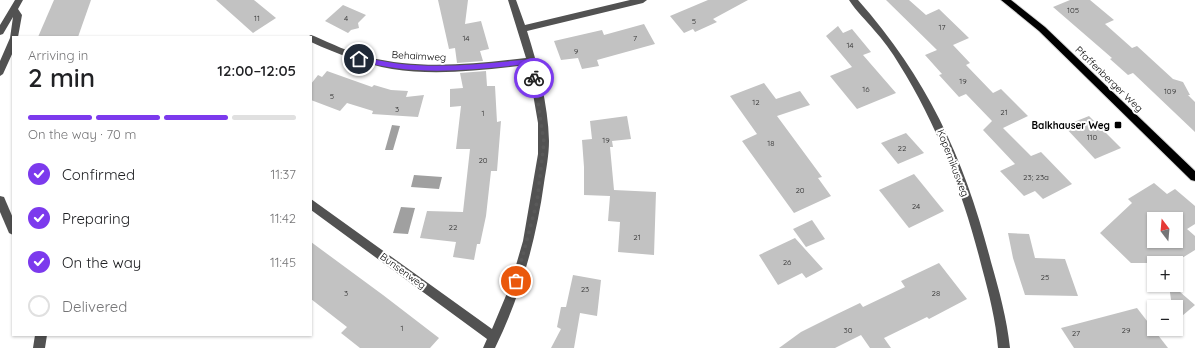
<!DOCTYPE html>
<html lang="en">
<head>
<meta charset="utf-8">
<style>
	body { margin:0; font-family:Quicksand,sans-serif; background:#f2f2f2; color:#202124; height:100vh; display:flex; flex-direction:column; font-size:15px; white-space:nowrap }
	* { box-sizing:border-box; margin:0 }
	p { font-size:13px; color:#757577 }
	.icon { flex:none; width:22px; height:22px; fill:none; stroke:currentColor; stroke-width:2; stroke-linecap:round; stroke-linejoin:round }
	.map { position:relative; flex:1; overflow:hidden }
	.details { position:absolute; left:12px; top:36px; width:300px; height:300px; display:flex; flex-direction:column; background:#fff; border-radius:0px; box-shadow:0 1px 3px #0004 }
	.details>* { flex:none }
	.needle { width:26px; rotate:344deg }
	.tools { position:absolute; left:1147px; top:212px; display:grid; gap:8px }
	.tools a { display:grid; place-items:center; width:36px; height:36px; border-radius:0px; background:#fff; box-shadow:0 1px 3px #0004; font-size:20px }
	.pin { position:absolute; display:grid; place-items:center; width:34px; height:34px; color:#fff; margin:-17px; border:2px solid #fff; border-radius:50%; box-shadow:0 1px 4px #0007 }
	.courier { position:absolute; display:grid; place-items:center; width:40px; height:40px; margin:-20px; border:3px solid #7c3aed; border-radius:50%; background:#fff; color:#222; box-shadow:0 1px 5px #0007 }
	.overview em { font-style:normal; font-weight:600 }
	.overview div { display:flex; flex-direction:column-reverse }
	.overview { display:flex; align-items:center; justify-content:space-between; height:68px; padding:0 16px }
	h1 { font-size:26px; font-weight:600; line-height:30px }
	.bar { display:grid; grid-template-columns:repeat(4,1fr); gap:6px 4px; align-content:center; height:48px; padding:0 16px }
	.bar i { height:5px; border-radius:3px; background:#e0e0e0 }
	.bar .selected { background:#7c3aed }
	.bar p { grid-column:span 4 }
	ol { padding:0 16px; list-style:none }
	li { display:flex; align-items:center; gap:12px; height:44px }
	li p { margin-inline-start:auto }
	li .icon { padding:4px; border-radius:50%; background:#7c3aed; color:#fff; stroke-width:4 }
	li:last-child { color:#757577 }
	li i { width:22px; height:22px; border:2px solid #e0e0e0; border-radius:50% }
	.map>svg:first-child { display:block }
	.water { fill:#a0a0a0 }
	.building { fill:#c2c2c2; fill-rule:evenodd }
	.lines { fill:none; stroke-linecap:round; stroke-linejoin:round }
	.major-casing { stroke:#dbdbdb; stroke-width:2 }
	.minor { fill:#525252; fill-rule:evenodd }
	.major { fill:#000; fill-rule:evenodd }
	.route { fill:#7c3aed }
	.done { stroke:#595959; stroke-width:4; stroke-dasharray:0 7.2 }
	.poi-dot { fill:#000; stroke:#fff; stroke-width:1.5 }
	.labels { text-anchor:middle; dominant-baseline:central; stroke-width:4; stroke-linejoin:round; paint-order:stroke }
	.number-label { font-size:8px; fill:#303030 }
	.street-label { font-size:10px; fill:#000; stroke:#fff }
	.poi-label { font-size:10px; font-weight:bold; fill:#000; stroke:#fff; text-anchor:end }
</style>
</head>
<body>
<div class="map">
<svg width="1195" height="348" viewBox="0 0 1195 348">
	<rect width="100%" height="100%" fill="#fff"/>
	<g class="water">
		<path d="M392,125L400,126L393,150H385Z"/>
		<path d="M414,175L442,177L439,189L411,187Z"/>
		<path d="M401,207L415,208L408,234L393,233Z"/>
	</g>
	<g class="building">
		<path d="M54,0H91L78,37H38Z"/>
		<path d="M216,0H254L276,18L253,33Z"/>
		<path d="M438,0H468L465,24L481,21L489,49L480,51L483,61L457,63L455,48L449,49Z"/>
		<path d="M708,0H748L713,19L717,22L695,32L693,29L684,33L670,16Z"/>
		<path d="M886,0H909L926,15L939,9L969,38L953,45L970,63L966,65L993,93L1001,89L1028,116L1003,128L1031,156L1041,152L1072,184L1043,199L1035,191L1024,196L1000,171L1015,164L983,130L992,121L966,94L959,97L939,75L942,74L925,55L937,50Z"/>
		<path d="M1070,0H1090L1114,20L1105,24L1132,48L1137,46L1173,79L1183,82L1190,95H1188L1195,102V132L1133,73L1128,75L1110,59L1112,58L1053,7Z"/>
		<path d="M343,5L366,15L358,23L359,28L351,30L348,33L325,21Z"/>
		<path d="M644,24L655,44L597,60L599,66L582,69L578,58L561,60L554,41L602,30L604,35Z"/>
		<path d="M838,26L843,33L852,29L871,52L863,55L896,93L857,109L830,76L852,67L826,36Z"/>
		<path d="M327,71L372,87L374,85L391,90L408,91L406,97L424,95L418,117L372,114L373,111L347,103L340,111L311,100V84L318,75L322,77Z"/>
		<path d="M486,71L487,86H495L497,122L501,121L497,171H491L486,216L480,244H477L474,260L453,257L456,242L420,238L427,211L463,212L470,149H456L461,106L450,107V89L463,88L460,73Z"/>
		<path d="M764,83L776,99L800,91L810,105L777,116L822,177L818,178L831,196L794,213L742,141L757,134L730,96Z"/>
		<path d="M627,116L631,139L612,141L613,147H610L614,190L656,192L654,255L618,252L620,222L608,221L610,196L584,195V167L582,140L592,139L590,121Z"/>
		<path d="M1089,116L1121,148L1095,159L1064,126Z"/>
		<path d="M906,133L924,153L898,164L881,143Z"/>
		<path d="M914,174L944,211L909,228L879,190Z"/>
		<path d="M1154,183L1167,194L1175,189L1195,206V224L1187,229L1195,236V250L1174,263H1131L1100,233L1132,203L1128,199ZM1154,219H1176V241H1154Z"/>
		<path d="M812,220L825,239L806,247L793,229Z"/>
		<path d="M1008,233L1029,234L1035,258L1065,259L1078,296L1025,295L1013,258Z"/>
		<path d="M795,238L823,269L806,278L802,273L778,285L759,255Z"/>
		<path d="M311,242L383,295L439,338L430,348H360L341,333L347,327L311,299Z"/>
		<path d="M939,263L967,299L929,319L927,317L884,338L891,348H870L861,335L835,348H779L801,332L835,315L860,303L863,307L905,287L901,281Z"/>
		<path d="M573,275L601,280L597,316L580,313L574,348H551L561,329L557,327L561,307H566Z"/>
		<path d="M1169,285H1172L1195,305L1182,316L1176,310V307H1172Z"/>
		<path d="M1137,308L1168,348H1074L1061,328Z"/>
	</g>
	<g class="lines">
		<g class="major-casing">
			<path id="major" d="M1001,0H1011L1045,27L1195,171V181L1191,180L1039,31Z"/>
		</g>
		<g class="minor">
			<path d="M15,0H23L18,9L22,15L18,37H13V52L3,74L0,76V61L10,38L13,17L3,34L0,35V25Z"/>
			<path d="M508,0H516L525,25L630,0H647L643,3L527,31C538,66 548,104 549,141C549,155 546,170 544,183C536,241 520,297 495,348H483L487,339L311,210V199L492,329L510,286L523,241L538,154V123L528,65C483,70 437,76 392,69C364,64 337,54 311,42V37H307L311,35L314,36C332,44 349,52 368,57C420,70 473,64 526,58Z"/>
			<path d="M849,0H858C928,79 965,160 991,262C999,290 1007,319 1010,348H998C996,321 989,294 982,268C964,196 939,128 899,64C892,52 883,40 874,30C866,20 856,11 849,0Z"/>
			<path d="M0,196L4,197L13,218V235L9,233L0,212Z"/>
			<path d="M35,335H47L45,348H33Z"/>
		</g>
		<use href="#major" class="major"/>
	</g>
	<path class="route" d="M359,56C418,72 471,65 531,59L534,61L537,78L532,79L528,64C471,70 414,77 357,60V57Z"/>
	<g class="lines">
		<path class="done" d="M516,281L537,202L544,142L534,78"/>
	</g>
	<rect class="poi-dot" x="1114" y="121" width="8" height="8" rx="2"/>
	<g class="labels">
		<g class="number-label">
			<text x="1073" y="10">105</text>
			<text x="257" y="18">11</text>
			<text x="346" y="18">4</text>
			<text x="694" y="21">5</text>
			<text x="942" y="27">17</text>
			<text x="466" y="38">14</text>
			<text x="635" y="38">7</text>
			<text x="850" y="45">14</text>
			<text x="576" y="51">9</text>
			<text x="963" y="81">19</text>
			<text x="866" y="89">16</text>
			<text x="1170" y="91">109</text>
			<text x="332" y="96">5</text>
			<text x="756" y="102">12</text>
			<text x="397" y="109">3</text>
			<text x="1004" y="112">21</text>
			<text x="483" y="113">1</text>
			<text x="1092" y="137">110</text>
			<text x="606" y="140">19</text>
			<text x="771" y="143">18</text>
			<text x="902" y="148">22</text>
			<text x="483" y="160">20</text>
			<text x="1036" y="177">23; 23a</text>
			<text x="800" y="190">20</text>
			<text x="916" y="206">24</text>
			<text x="453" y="227">22</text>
			<text x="637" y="237">21</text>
			<text x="787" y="262">26</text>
			<text x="1045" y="277">25</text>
			<text x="585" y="289">23</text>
			<text x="346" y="293">3</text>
			<text x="936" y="293">28</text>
			<text x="402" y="328">1</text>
			<text x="848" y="330">30</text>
			<text x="1126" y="330">29</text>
			<text x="1076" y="333">27</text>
		</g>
		<g class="street-label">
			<text transform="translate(419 56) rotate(3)">Behaimweg</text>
			<text transform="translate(1109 79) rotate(44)">Pfaffenberger Weg</text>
			<text transform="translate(953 163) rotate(69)">Kopernikusweg</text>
			<text transform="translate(403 271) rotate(36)">Bunsenweg</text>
		</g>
		<g class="poi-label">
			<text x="1110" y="125">Balkhauser Weg</text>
		</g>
	</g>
</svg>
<div class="tools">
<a><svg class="needle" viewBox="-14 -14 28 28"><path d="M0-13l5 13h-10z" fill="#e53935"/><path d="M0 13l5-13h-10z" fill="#757577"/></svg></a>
<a>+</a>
<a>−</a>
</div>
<div class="pin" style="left:516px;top:281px;background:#ea580c"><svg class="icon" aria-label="bag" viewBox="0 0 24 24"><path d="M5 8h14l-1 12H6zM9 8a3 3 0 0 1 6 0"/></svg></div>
<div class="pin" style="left:359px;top:59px;background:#1f2937"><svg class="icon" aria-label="home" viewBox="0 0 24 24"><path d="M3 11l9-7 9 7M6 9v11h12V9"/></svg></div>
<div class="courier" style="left:534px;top:78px"><svg class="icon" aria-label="bike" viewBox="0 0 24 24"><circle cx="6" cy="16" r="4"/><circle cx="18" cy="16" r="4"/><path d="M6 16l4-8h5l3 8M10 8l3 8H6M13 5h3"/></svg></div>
<section class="details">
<div class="overview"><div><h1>2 min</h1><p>Arriving in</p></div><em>12:00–12:05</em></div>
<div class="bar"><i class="selected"></i><i class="selected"></i><i class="selected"></i><i></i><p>On the way · 70 m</p></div>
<ol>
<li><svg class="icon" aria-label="check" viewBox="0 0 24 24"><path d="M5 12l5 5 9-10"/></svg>Confirmed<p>11:37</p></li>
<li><svg class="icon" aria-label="check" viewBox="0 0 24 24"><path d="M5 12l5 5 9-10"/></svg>Preparing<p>11:42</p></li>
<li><svg class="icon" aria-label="check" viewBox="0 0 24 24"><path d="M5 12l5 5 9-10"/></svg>On the way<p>11:45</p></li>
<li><i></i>Delivered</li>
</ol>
</section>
</div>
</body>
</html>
